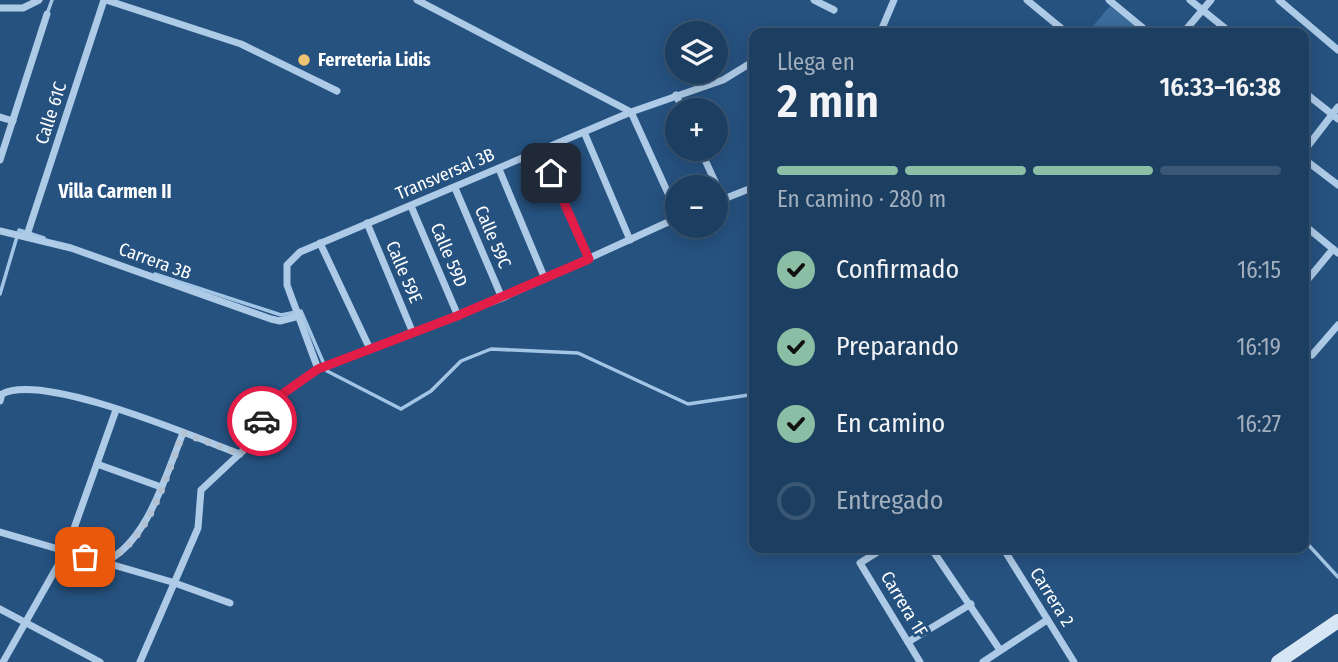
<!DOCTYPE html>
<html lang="es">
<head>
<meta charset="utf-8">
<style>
	body { margin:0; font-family:"Fira Sans Condensed",sans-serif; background:#294969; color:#f1f3f6; height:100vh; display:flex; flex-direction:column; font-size:26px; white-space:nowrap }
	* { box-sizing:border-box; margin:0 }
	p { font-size:23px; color:#a0aebd }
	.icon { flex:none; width:38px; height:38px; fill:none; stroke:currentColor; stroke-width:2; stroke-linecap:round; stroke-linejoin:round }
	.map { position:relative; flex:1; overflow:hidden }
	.sheet { position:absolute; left:749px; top:28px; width:560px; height:525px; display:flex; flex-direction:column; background:#1c3e60; border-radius:14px; box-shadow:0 4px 18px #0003,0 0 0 2px #3a5775 }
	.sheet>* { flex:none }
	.controls { position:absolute; left:665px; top:21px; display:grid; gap:14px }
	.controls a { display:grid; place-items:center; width:63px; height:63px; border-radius:50%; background:#1c3e60; box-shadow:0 4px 18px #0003,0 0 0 2px #3a5775; font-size:35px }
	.pin { position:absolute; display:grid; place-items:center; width:60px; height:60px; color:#fff; margin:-30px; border-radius:14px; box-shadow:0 4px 10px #0006 }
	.courier { position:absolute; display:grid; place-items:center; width:70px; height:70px; margin:-35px; border:5px solid #e11d48; border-radius:50%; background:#fff; color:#222; box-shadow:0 2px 9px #0007 }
	.head em { font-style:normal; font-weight:600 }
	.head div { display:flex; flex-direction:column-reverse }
	.head { display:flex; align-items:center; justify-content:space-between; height:119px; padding:0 28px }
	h1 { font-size:46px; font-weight:600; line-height:52px }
	.bar { display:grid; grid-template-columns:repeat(4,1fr); gap:10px 7px; align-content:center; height:84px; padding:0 28px }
	.bar i { height:9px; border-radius:5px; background:#3a5775 }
	.bar .on { background:#8abfa5 }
	.bar p { grid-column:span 4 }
	ol { padding:0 28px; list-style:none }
	li { display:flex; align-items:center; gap:21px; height:77px }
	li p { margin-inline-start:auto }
	li .icon { padding:7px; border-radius:50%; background:#8abfa5; color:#111; stroke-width:4 }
	li:last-child { color:#a0aebd }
	li i { width:38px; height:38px; border:4px solid #3a5775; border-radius:50% }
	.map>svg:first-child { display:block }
	.green { fill:#3b6d9d }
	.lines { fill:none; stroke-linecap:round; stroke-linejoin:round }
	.stream { stroke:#a2c5e6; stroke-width:3.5 }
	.street { stroke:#adcae6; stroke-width:7 }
	.secondary { stroke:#d7e6f5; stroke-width:14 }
	.done { stroke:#b3c2d3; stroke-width:7; stroke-dasharray:0 12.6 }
	.route { stroke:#e11d48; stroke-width:9 }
	.poi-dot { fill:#eec473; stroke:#265280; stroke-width:2.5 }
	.labels { text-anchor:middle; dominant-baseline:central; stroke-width:6; stroke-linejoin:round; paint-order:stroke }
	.poi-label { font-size:18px; font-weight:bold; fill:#fff; stroke:#265280; text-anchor:start }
	.street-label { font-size:18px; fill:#fff; stroke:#265280 }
	.neighbourhood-label { font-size:19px; font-weight:bold; fill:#fff; stroke:#265280 }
</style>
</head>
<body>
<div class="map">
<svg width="1338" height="662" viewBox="0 0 1338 662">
	<rect width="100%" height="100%" fill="#265280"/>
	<path class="green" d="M1110,6L1144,33H1087Z"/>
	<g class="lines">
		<g class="stream">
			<path d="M47,14L52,0"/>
			<path d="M155,274L281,315L301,311L327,371L401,409L431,391L461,361L491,349L578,353L688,404L749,395L754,397"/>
			<path d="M0,294L19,230L44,238"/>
			<path d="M1304,540L1338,577"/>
		</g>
		<g class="street">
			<path d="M106,0L241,44L337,91"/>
			<path d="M417,0L631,112L677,213"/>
			<path d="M814,0L834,10"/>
			<path d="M1027,0L1067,33"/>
			<path d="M1109,0L1149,33"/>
			<path d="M1190,0L1231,33"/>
			<path d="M1279,0L1338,50"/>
			<path d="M0,8H23L39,0"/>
			<path d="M880,33L894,0"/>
			<path d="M1183,33L1211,0"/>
			<path d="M1304,92L1338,119"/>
			<path d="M676,95L683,110"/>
			<path d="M0,117L13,121"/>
			<path d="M584,132L630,240"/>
			<path d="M700,149L723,199"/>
			<path d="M541,151L589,259"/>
			<path d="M1304,151L1338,107"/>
			<path d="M1304,159L1338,185"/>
			<path d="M0,160L47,14"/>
			<path d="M499,169L545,279"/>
			<path d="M455,188L502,298"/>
			<path d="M716,202L754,187"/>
			<path d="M411,206L458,316"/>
			<path d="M367,223L413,333"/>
			<path d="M1304,225L1338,253"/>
			<path d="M0,231L71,248L271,319L280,321L299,316"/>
			<path d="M27,235L104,0"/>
			<path d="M320,243L370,349"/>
			<path d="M1304,284L1333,249"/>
			<path d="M1312,355L1338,325"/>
			<path d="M318,369L287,285V265L300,252L631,112L723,80L754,61"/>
			<path d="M0,401L2,394C43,372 194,437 240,454"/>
			<path d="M97,464L161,487"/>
			<path d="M0,532L172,582L230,603"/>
			<path d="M884,548L860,563L920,662"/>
			<path d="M931,548L1000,650"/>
			<path d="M1003,548L1074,662"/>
			<path d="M104,562C147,544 166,474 183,433"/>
			<path d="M0,609L100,662"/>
			<path d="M908,642L971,604"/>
			<path d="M3,662L66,551L116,410"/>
			<path d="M140,662L198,528L201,490L249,445L271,403L318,369L502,298L677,218"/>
			<path d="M983,662L1047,620"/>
		</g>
		<path class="secondary" d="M1278,662L1338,621"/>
	</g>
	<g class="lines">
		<path class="done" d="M85,557L103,562C150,543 166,476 183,433L240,454L249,445L262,421"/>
		<path class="route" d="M262,421L271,402L318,369L457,316L589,259L551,173"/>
	</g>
	<circle class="poi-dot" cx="304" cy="60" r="7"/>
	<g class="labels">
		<g class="poi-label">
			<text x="318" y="60">Ferreteria Lidis</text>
		</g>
		<g class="street-label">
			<text transform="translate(51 113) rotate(-72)">Calle 61C</text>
			<text transform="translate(445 174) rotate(-23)">Transversal 3B</text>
			<text transform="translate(493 237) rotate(67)">Calle 59C</text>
			<text transform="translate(449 255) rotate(67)">Calle 59D</text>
			<text transform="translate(155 261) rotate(20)">Carrera 3B</text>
			<text transform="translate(404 272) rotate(67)">Calle 59E</text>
			<text transform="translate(1052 597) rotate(58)">Carrera 2</text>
			<text transform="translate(904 604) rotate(59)">Carrera 1F</text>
		</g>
		<g class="neighbourhood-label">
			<text x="115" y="191">Villa Carmen II</text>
		</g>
	</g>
</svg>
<div class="controls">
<a><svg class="icon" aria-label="layers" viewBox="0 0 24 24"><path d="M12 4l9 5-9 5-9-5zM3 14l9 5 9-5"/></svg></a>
<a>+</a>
<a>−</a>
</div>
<div class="pin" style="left:85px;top:557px;background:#ea580c"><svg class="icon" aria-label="bag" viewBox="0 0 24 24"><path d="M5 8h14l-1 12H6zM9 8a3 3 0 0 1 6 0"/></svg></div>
<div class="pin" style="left:551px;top:173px;background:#1f2937"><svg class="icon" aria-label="home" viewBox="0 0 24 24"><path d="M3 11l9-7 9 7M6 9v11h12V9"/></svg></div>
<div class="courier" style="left:262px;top:421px"><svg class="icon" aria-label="car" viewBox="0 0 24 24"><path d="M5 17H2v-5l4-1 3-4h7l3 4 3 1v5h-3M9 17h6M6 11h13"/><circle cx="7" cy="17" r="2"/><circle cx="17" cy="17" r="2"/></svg></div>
<section class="sheet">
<div class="head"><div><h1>2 min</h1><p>Llega en</p></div><em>16:33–16:38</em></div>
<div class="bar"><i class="on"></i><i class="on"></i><i class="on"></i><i></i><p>En camino · 280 m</p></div>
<ol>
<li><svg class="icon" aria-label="check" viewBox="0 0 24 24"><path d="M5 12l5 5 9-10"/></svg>Confirmado<p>16:15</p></li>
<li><svg class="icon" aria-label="check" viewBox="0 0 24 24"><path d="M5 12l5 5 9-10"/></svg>Preparando<p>16:19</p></li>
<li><svg class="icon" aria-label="check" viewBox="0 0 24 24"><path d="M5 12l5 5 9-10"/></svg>En camino<p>16:27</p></li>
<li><i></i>Entregado</li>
</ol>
</section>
</div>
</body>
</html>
